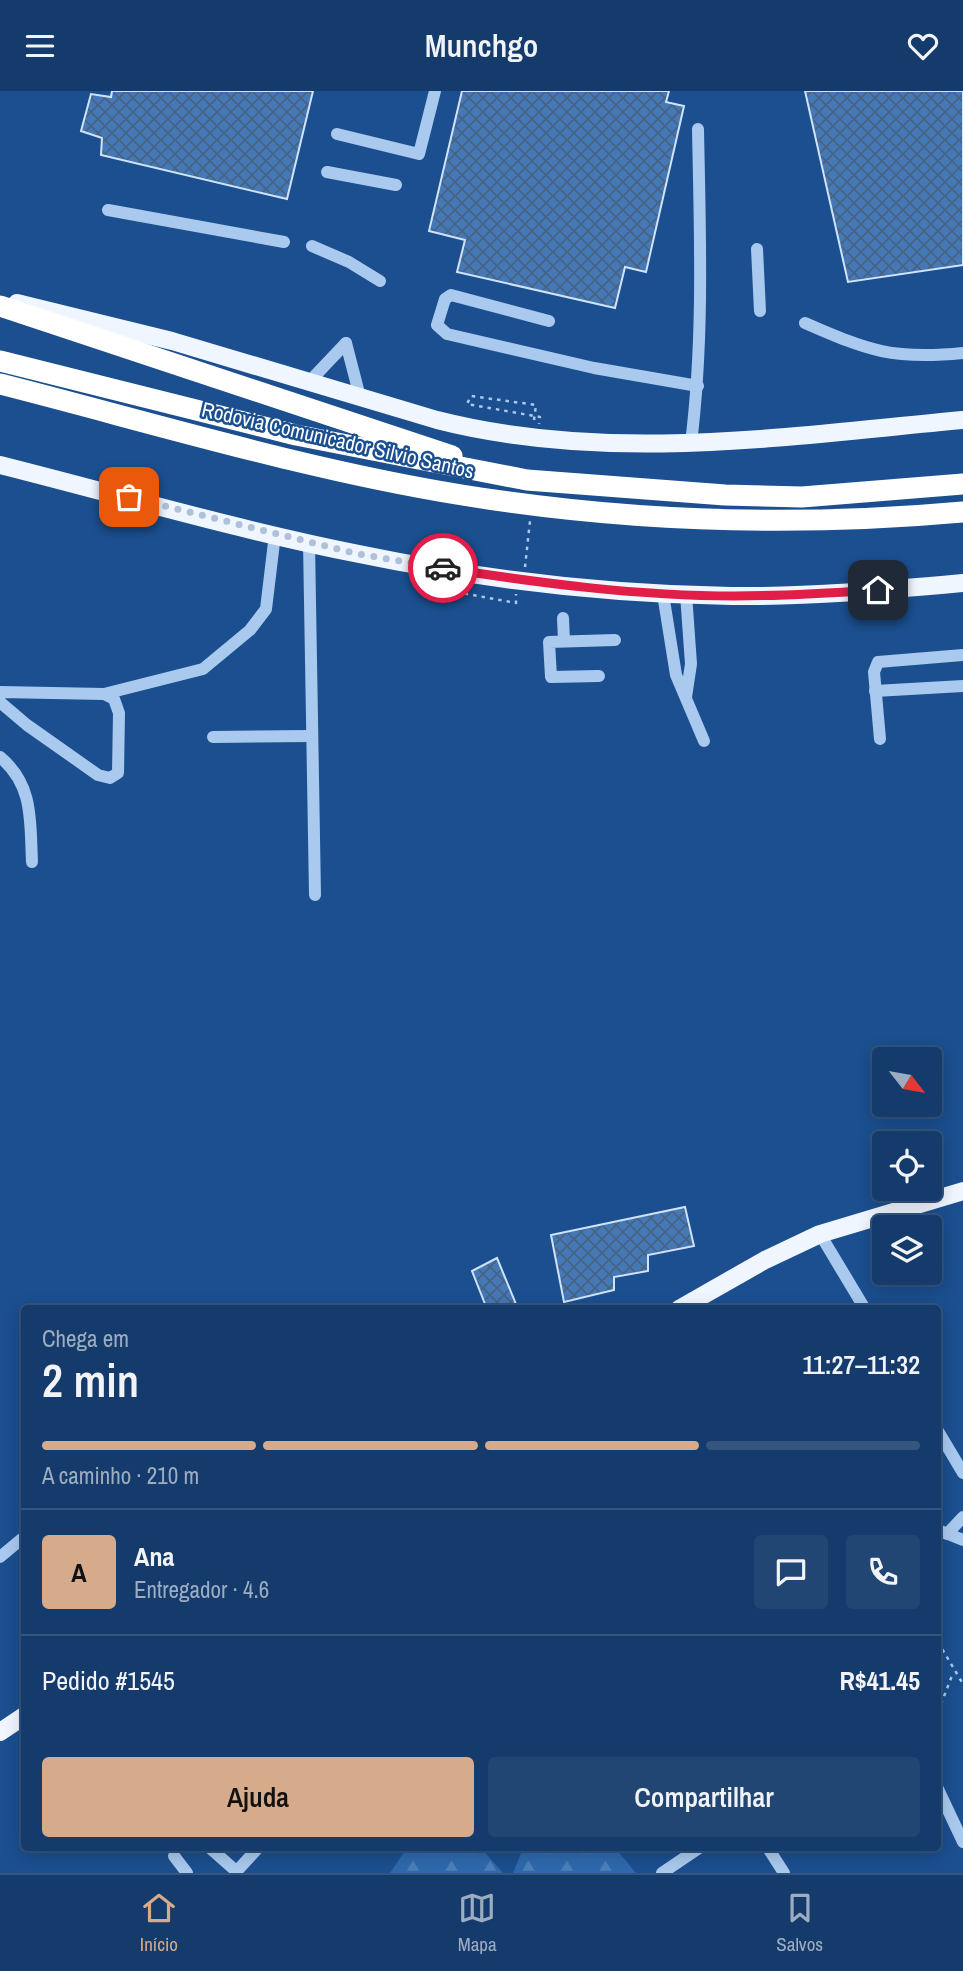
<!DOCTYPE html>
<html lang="pt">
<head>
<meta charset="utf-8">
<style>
	body { margin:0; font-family:"Archivo Narrow",sans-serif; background:#214673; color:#f1f3f6; height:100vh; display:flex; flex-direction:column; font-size:26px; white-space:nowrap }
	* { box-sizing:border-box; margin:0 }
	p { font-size:23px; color:#9dadc1 }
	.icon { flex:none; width:38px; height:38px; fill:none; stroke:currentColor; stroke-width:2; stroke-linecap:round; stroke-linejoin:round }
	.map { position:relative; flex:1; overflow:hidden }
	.side { position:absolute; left:21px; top:1214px; width:920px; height:546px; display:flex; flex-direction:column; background:#143b6b; border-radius:7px; box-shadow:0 4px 18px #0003,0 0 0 2px #33557e }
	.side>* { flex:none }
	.needle { width:46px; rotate:121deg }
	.tools { position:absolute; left:872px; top:956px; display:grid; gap:14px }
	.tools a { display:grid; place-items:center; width:70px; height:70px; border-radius:7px; background:#143b6b; box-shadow:0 4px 18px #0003,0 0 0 2px #33557e; font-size:35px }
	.pin { position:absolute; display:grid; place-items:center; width:60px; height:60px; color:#fff; margin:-30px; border-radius:14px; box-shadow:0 4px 10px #0006 }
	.courier { position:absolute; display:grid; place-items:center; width:70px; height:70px; margin:-35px; border:5px solid #e11d48; border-radius:50%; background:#fff; color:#222; box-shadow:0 2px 9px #0007 }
	.overview em { font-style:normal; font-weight:600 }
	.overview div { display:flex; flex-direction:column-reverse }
	.overview { display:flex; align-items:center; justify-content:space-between; height:119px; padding:0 21px }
	h1 { font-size:46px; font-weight:600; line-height:52px }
	.bar { display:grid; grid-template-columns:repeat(4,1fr); gap:10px 7px; align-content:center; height:84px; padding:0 21px }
	.bar i { height:9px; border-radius:5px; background:#33557e }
	.bar .selected { background:#d6ab8b }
	.bar p { grid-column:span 4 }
	.line { display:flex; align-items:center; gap:18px; padding:0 21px; border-top:2px solid #33557e }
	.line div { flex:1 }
	.round { display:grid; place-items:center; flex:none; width:74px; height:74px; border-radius:7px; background:#214673 }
	.primary-button { display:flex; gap:14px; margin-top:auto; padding:14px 21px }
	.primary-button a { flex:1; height:80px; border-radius:7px; background:#d6ab8b; color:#111; font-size:28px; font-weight:600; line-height:80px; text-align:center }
	.primary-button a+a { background:#214673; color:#f1f3f6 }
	header { display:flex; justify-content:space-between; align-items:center; height:91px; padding:0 21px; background:#143b6b; font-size:32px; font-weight:600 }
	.tab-bar { display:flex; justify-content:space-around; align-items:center; height:98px; border-top:2px solid #33557e; background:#143b6b; font-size:19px; color:#9dadc1 }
	.tab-bar a { display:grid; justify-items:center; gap:4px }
	.tab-bar .selected { color:#d6ab8b }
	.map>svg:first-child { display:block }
	.forest { fill:url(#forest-firs) }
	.building { fill:url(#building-cross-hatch); stroke:#cfe3fa; stroke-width:2 }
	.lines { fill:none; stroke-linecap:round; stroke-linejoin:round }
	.path { stroke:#a9c9ee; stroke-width:2.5; stroke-dasharray:3.5 5; stroke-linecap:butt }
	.minor { stroke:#a9c9ee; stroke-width:12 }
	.major { stroke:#f0f6ff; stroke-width:18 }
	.highway { stroke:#fff; stroke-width:21 }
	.done { stroke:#afc1d8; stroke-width:7; stroke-dasharray:0 12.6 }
	.route { stroke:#e11d48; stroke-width:9 }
	.labels { text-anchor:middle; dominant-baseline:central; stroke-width:5; stroke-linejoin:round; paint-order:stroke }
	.street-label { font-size:21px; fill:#fff; stroke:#1b4f8f }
</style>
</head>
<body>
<header><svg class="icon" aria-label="menu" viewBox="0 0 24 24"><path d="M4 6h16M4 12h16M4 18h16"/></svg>Munchgo<svg class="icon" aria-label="heart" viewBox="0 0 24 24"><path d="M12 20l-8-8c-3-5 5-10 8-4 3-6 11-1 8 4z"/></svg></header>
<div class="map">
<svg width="963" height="1782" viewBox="0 0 963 1782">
	<defs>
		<pattern id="forest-firs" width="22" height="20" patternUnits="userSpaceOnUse" patternTransform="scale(1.75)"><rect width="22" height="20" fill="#2e69ad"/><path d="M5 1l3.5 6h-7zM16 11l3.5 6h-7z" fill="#4d80b9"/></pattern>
		<pattern id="building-cross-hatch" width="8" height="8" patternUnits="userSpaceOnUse" patternTransform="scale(1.75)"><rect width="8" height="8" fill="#4478b7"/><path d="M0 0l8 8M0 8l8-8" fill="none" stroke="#486282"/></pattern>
	</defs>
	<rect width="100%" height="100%" fill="#1b4f8f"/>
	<g class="forest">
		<path d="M407,1757H481L503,1782H390Z"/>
		<path d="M523,1757H615L636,1782H513Z"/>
	</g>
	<g class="building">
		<path d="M112,0H313L287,108L101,64L102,47L81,40L91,3L111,6Z"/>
		<path d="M462,0H669L666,11L684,15L646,181L625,176L615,217L457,181L465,149L429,140Z"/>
		<path d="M805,0H963V174L848,191Z"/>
		<path d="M685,1116L694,1155L648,1164V1180L614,1186V1199L564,1211L551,1144Z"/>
		<path d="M497,1167L518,1218H487L472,1180Z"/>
	</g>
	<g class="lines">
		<g class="path">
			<path d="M534,329L536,314L471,305L467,313L540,326L539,333"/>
			<path d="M525,476L530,430"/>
			<path d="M451,497V500L516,512V503"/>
			<path d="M938,1551L963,1593"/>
			<path d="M938,1621L953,1582"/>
		</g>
		<g class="minor">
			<path d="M337,43L419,63L435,0"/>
			<path d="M327,81L396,94"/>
			<path d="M108,119L284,151"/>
			<path d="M312,155L349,171L380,190"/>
			<path d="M757,158L760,220"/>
			<path d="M549,230L451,204L445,208L437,234L447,243L594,277L698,295"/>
			<path d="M805,232C869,260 893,269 963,262"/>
			<path d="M346,252L360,306"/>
			<path d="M310,290L346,252"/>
			<path d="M691,352C704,248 700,143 698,38"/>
			<path d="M309,452L315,804"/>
			<path d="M663,503L676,584L704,650"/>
			<path d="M563,527L564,550"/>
			<path d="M599,585L551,586L549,551L615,549"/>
			<path d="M875,600L963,595"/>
			<path d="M0,601L104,603L114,608L119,622L118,682L110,687L98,684L27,634L0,611"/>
			<path d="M104,603L203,578L250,539L266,518L275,443"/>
			<path d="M686,606L691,573L686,503"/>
			<path d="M213,646L312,645"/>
			<path d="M880,648L874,581L878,571L963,564"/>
			<path d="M0,666C34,694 30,731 32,771"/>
			<path d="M820,1143L865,1218"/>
			<path d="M938,1340L963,1382"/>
			<path d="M938,1439L963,1449"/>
			<path d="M947,1443L963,1426"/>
			<path d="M0,1466L24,1446"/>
			<path d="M938,1698L963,1751"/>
			<path d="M210,1757L236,1780"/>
			<path d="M768,1757L784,1782"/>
			<path d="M174,1765L187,1782"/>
			<path d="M235,1782L258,1757"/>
			<path d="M662,1782L699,1757"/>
		</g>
		<g class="major">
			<path d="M17,212L172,250L437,329C610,373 788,345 963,329"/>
			<path d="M0,374C119,404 238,439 359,463C480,488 607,503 731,505C808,506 886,499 963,492"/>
			<path d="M679,1218L765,1169L820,1143L963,1100"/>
			<path d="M0,1641L24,1625"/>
		</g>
		<g class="highway">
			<path d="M0,215L452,365"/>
			<path d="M0,270L296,344L527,389L725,404L802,406L963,393"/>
			<path d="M0,293C153,332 307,379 462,404C628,431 796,436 963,421"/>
		</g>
	</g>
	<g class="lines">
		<path class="done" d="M129,406L358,463L443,477"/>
		<path class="route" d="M443,477C540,492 637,505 735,505C783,505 830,502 878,499"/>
	</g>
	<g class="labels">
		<g class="street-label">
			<text transform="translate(338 349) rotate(13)">Rodovia Comunicador Silvio Santos</text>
		</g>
	</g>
</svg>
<div class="tools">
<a><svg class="needle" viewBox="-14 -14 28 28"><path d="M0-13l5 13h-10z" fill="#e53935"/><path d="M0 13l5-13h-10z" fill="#9dadc1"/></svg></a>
<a><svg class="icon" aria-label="locate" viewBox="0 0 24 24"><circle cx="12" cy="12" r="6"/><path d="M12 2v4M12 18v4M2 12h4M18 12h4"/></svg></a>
<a><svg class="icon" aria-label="layers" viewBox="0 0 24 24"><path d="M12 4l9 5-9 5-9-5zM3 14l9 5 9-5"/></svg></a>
</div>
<div class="pin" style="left:129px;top:406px;background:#ea580c"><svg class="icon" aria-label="bag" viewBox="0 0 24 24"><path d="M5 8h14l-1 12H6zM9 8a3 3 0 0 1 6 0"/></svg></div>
<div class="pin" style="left:878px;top:499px;background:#1f2937"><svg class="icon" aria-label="home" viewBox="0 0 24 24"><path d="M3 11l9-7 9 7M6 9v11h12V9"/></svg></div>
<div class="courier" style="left:443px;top:477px"><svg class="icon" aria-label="car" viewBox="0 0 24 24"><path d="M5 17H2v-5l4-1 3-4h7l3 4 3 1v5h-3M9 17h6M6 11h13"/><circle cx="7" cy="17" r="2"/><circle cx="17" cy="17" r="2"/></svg></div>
<section class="side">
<div class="overview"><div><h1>2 min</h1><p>Chega em</p></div><em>11:27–11:32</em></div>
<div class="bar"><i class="selected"></i><i class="selected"></i><i class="selected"></i><i></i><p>A caminho · 210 m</p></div>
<div class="line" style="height:126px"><b class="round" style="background:#d6ab8b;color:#111">A</b><div><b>Ana</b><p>Entregador · 4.6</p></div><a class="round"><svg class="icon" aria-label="chat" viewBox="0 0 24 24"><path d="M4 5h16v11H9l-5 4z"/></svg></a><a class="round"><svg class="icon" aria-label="phone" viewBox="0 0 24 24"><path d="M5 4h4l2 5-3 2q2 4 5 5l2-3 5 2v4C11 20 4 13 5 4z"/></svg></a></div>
<div class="line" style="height:91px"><div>Pedido #1545</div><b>R$41.45</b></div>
<div class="primary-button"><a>Ajuda</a><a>Compartilhar</a></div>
</section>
</div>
<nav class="tab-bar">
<a class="selected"><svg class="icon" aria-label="home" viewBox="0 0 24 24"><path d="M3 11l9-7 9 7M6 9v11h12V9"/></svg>Início</a>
<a><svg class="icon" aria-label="map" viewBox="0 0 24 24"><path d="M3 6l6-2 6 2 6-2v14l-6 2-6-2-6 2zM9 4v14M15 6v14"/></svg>Mapa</a>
<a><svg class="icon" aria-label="saved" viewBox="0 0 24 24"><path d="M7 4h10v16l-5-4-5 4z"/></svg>Salvos</a>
</nav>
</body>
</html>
